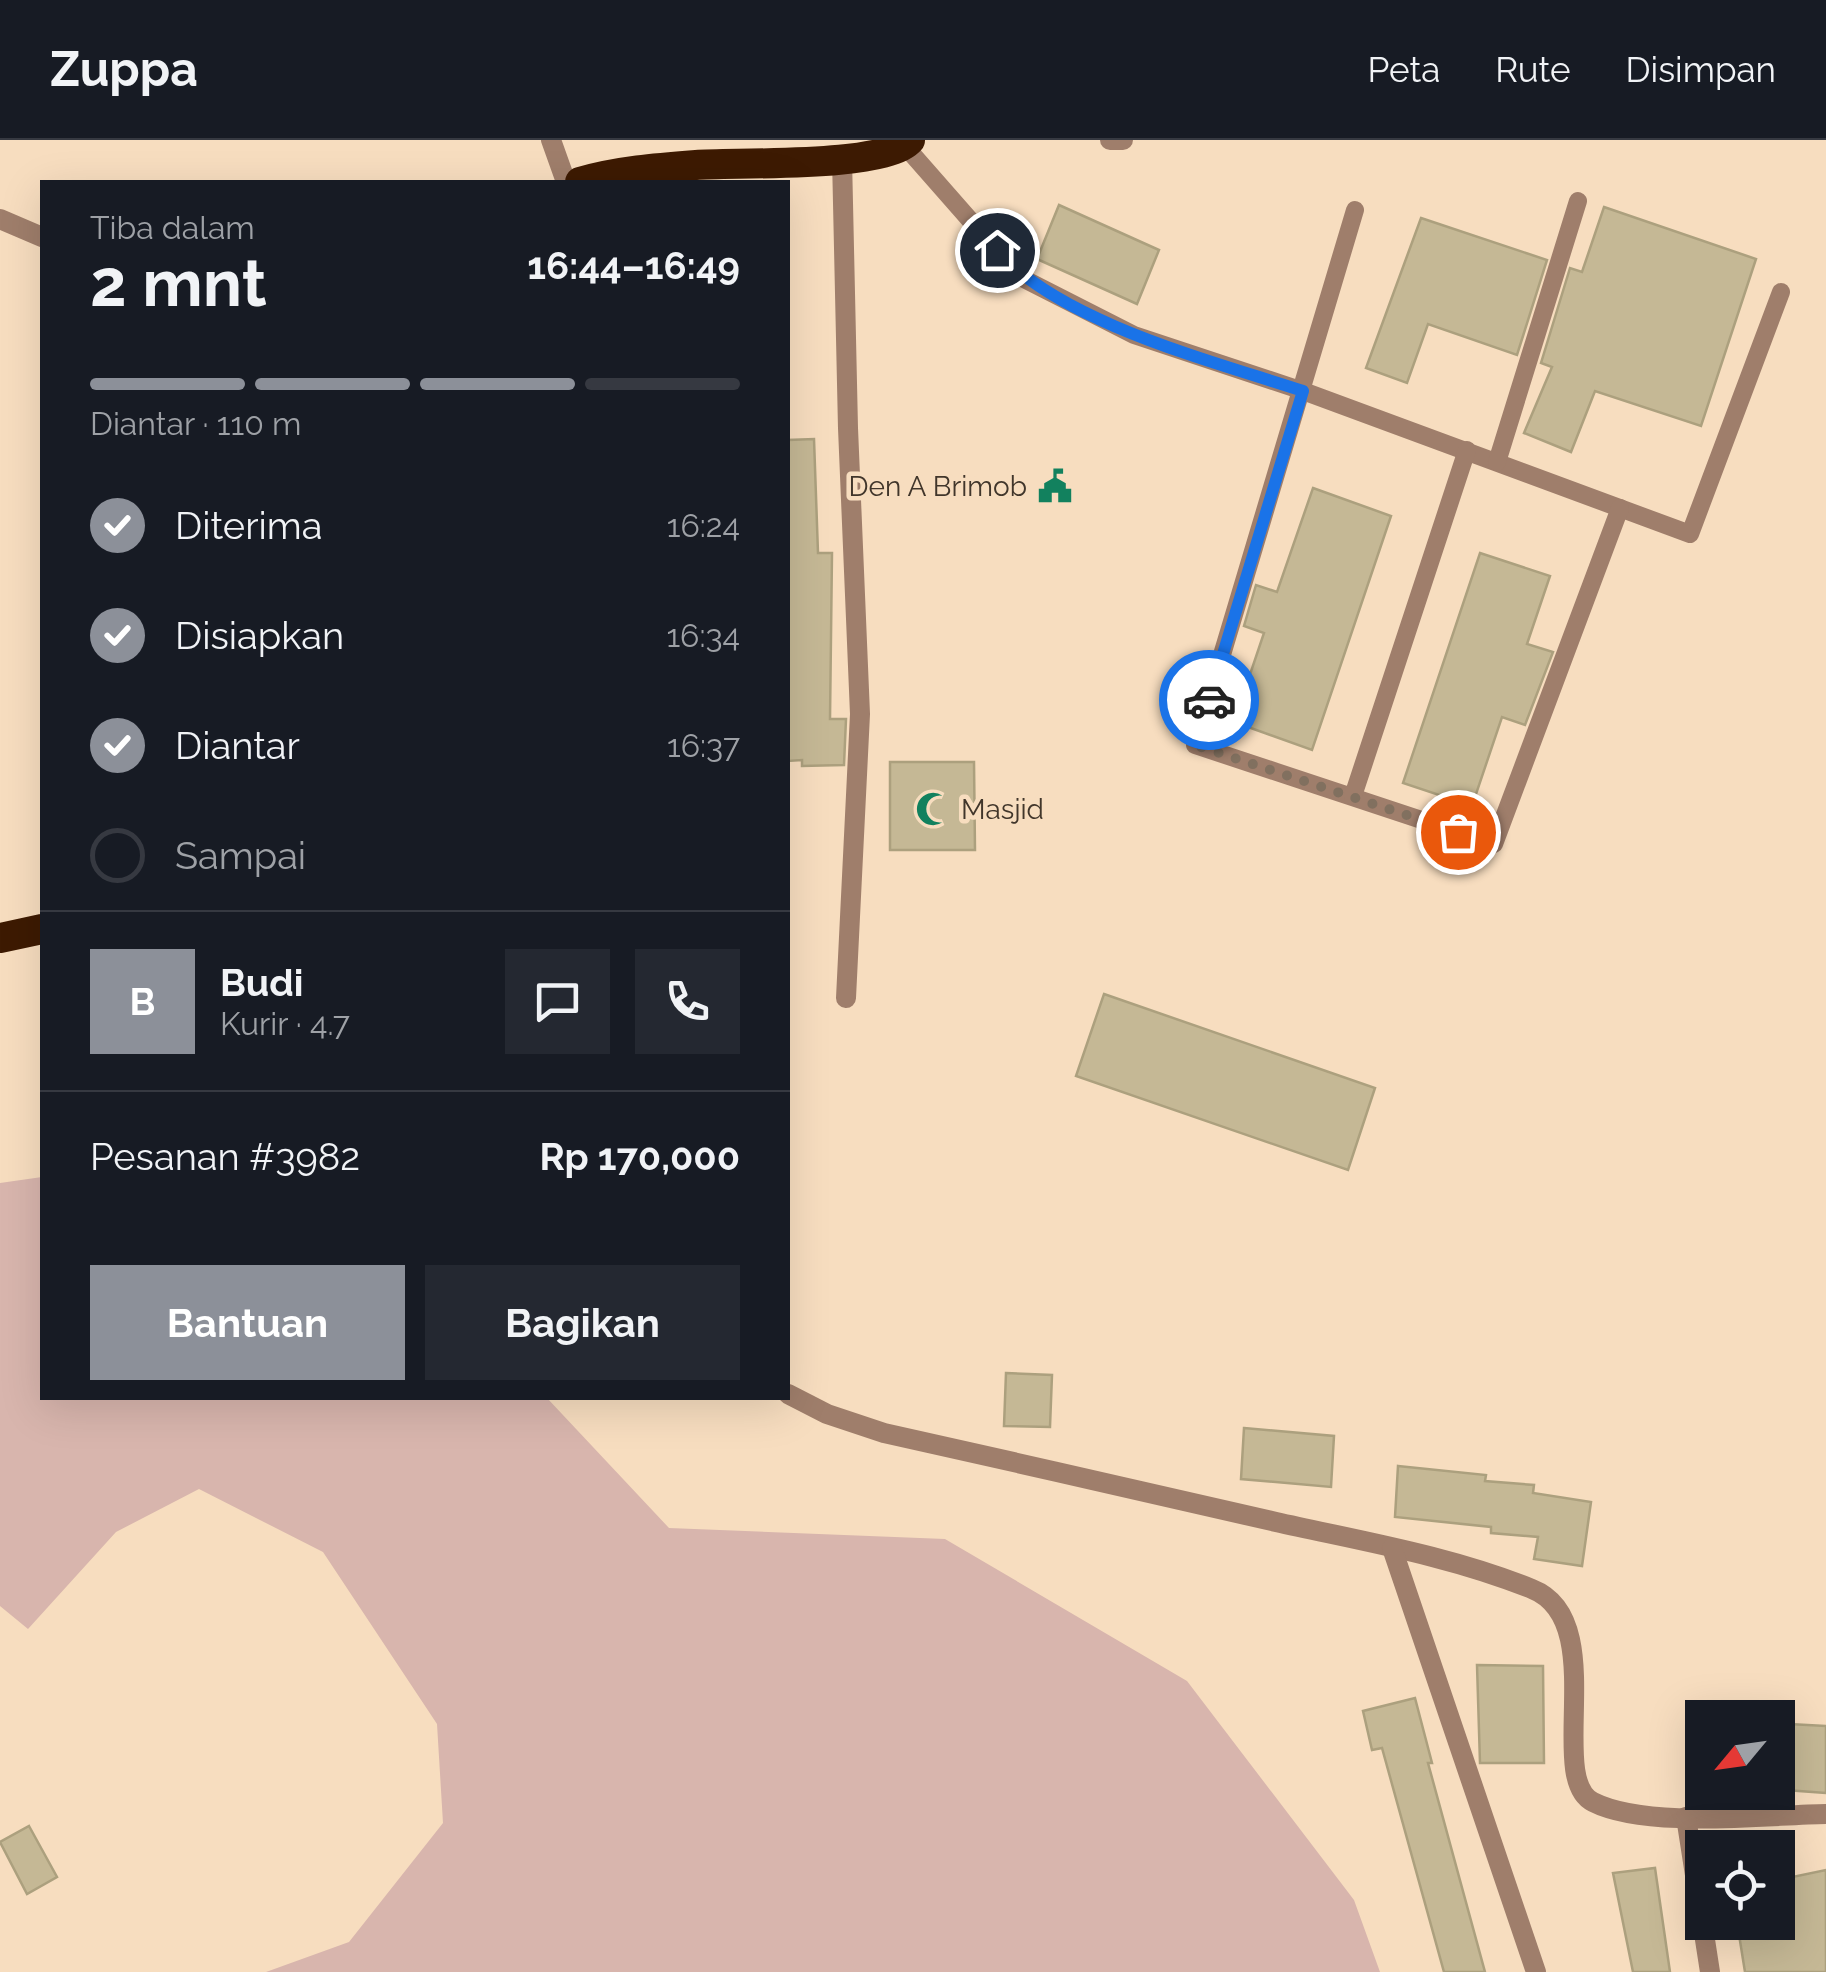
<!DOCTYPE html>
<html lang="id">
<head>
<meta charset="utf-8">
<style>
	body { margin:0; font-family:Raleway,sans-serif; background:#242831; color:#f1f3f6; height:100vh; display:flex; flex-direction:column; font-size:38px; white-space:nowrap }
	* { box-sizing:border-box; margin:0 }
	p { font-size:32px; color:#9ea1a6 }
	.icon { flex:none; width:55px; height:55px; fill:none; stroke:currentColor; stroke-width:2; stroke-linecap:round; stroke-linejoin:round }
	.map { position:relative; flex:1; overflow:hidden }
	.side { position:absolute; left:40px; top:40px; width:750px; height:1220px; display:flex; flex-direction:column; background:#171b24; border-radius:0px; box-shadow:0 10px 40px #0002 }
	.side>* { flex:none }
	.needle { width:65px; rotate:241deg }
	.tools { position:absolute; left:1685px; top:1560px; display:grid; gap:20px }
	.tools a { display:grid; place-items:center; width:110px; height:110px; border-radius:0px; background:#171b24; box-shadow:0 10px 40px #0002; font-size:50px }
	.pin { position:absolute; display:grid; place-items:center; width:85px; height:85px; color:#fff; margin:-42px; border:5px solid #fff; border-radius:50%; box-shadow:0 2px 10px #0007 }
	.courier { position:absolute; display:grid; place-items:center; width:100px; height:100px; margin:-50px; border:8px solid #1a73e8; border-radius:50%; background:#fff; color:#222; box-shadow:0 2px 12px #0007 }
	.headline em { font-style:normal; font-weight:700 }
	.headline div { display:flex; flex-direction:column-reverse }
	.headline { display:flex; align-items:center; justify-content:space-between; height:170px; padding:0 50px }
	h1 { font-size:65px; font-weight:700; line-height:75px }
	.bar { display:grid; grid-template-columns:repeat(4,1fr); gap:15px 10px; align-content:center; height:120px; padding:0 50px }
	.bar i { height:12px; border-radius:8px; background:#363941 }
	.bar .current { background:#8c9099 }
	.bar p { grid-column:span 4 }
	.line { display:flex; align-items:center; gap:25px; padding:0 50px; border-top:2px solid #363941 }
	.line div { flex:1 }
	.round { display:grid; place-items:center; flex:none; width:105px; height:105px; border-radius:0px; background:#242831 }
	ol { padding:0 50px; list-style:none }
	li { display:flex; align-items:center; gap:30px; height:110px }
	li p { margin-inline-start:auto }
	li .icon { padding:10px; border-radius:50%; background:#8c9099; color:#fff; stroke-width:4 }
	li:last-child { color:#9ea1a6 }
	li i { width:55px; height:55px; border:5px solid #363941; border-radius:50% }
	.primary-button { display:flex; gap:20px; margin-top:auto; padding:20px 50px }
	.primary-button a { flex:1; height:115px; border-radius:0px; background:#8c9099; color:#fff; font-size:40px; font-weight:700; line-height:115px; text-align:center }
	.primary-button a+a { background:#242831; color:#f1f3f6 }
	header { display:flex; align-items:center; gap:60px; box-sizing:border-box; height:140px; padding:0 50px; background:#171b24; border-bottom:2px solid #363941 }
	header strong { font-size:48px }
	nav { display:flex; gap:55px; margin-inline-start:auto; font-size:35px }
	.map>svg:first-child { display:block }
	.green { fill:#d8b5ad }
	.building { fill:#c5b895; stroke:#aca07e; stroke-width:2.5 }
	.lines { fill:none; stroke-linecap:round; stroke-linejoin:round }
	.lane { stroke:#9f7e6b; stroke-width:18 }
	.street { stroke:#9f7e6b; stroke-width:20 }
	.highway { stroke:#3d1a02; stroke-width:30 }
	.done { stroke:#81705f; stroke-width:10; stroke-dasharray:0 18 }
	.route { stroke:#1a73e8; stroke-width:12 }
	.labels { text-anchor:middle; dominant-baseline:central; stroke-width:9; stroke-linejoin:round; paint-order:stroke }
	.poi-label { font-size:28px; fill:#41362b; stroke:#f7ddbf; text-anchor:end }
</style>
</head>
<body>
<header>
<strong>Zuppa</strong>
<nav><a>Peta</a><a>Rute</a><a>Disimpan</a></nav>
</header>
<div class="map">
<svg width="1826" height="1832" viewBox="0 0 1826 1832">
	<rect width="100%" height="100%" fill="#f7ddbf"/>
	<path class="green" d="M42,1037V1258H547L669,1388L945,1399L1187,1541L1354,1760L1380,1832H266L349,1802L443,1683L437,1584L323,1412L199,1349L116,1392L28,1489L0,1466V1043Z"/>
	<g class="building">
		<path d="M1059,65L1159,110L1137,164L1037,119Z"/>
		<path d="M1604,67L1756,119L1701,286L1595,251L1571,312L1524,293L1552,227L1541,223L1570,128L1582,132Z"/>
		<path d="M1421,78L1547,120L1517,215L1428,184L1407,243L1366,228Z"/>
		<path d="M814,299L818,413H832L830,579H846L844,625L802,626V620L788,621V300Z"/>
		<path d="M1313,348L1391,376L1312,610L1234,582L1264,493L1244,486L1256,445L1277,452Z"/>
		<path d="M1480,413L1550,436L1527,504L1553,512L1525,585L1502,577L1472,666L1403,643Z"/>
		<path d="M890,622H974L975,710H890Z"/>
		<path d="M1104,854L1375,948L1348,1030L1076,936Z"/>
		<path d="M1006,1233L1052,1235L1050,1287L1004,1286Z"/>
		<path d="M1244,1288L1334,1296L1331,1347L1241,1339Z"/>
		<path d="M1398,1326L1486,1335L1485,1341L1534,1345L1533,1353L1591,1362L1582,1426L1534,1419L1538,1397L1491,1393V1387L1395,1377Z"/>
		<path d="M1477,1525L1543,1526L1544,1623H1480Z"/>
		<path d="M1415,1558L1432,1623H1428L1485,1832H1444L1382,1608L1372,1610L1363,1571Z"/>
		<path d="M1789,1584L1826,1586V1653L1786,1650Z"/>
		<path d="M29,1686L57,1737L27,1754L0,1702Z"/>
		<path d="M1655,1728L1670,1832H1633L1613,1733Z"/>
		<path d="M1826,1730V1832H1745L1737,1782H1778V1740Z"/>
	</g>
	<g class="lines">
		<g class="lane">
			<path d="M905,6L1020,137L1134,195L1303,251L1690,394L1781,152"/>
			<path d="M1355,70L1195,605L1494,704L1620,368"/>
			<path d="M1497,322L1578,61"/>
			<path d="M1353,656L1467,310"/>
		</g>
		<g class="street">
			<path d="M551,0L566,42"/>
			<path d="M1110,0H1123"/>
			<path d="M842,18L848,288L860,574L846,858"/>
			<path d="M0,79L42,97"/>
			<path d="M788,1254L827,1274L884,1293C1015,1322 1145,1352 1276,1382C1361,1401 1451,1416 1532,1449C1611,1480 1545,1638 1593,1662C1646,1689 1764,1675 1826,1674"/>
			<path d="M1392,1408L1536,1832"/>
			<path d="M1686,1677L1710,1832"/>
		</g>
		<g class="highway">
			<path d="M580,42C618,31 657,28 696,25C737,22 886,28 910,0"/>
			<path d="M0,798L42,789"/>
		</g>
	</g>
	<g class="lines">
		<path class="done" d="M1209,560L1195,605L1458,692"/>
		<path class="route" d="M997,110C1059,182 1212,221 1303,251L1209,560"/>
	</g>
	<defs>
		<g id="civic-bare" transform="scale(2.7)"><path d="M-.6-6.5H3V-4.5H.6V-3L4-1V1h2V6H-6V1h2V-1L-.6-3ZM-1.2 2.5V6h2.4V2.5Z" fill="#12815e" stroke="#f7ddbf" stroke-width="2.5" paint-order="stroke"/></g>
		<g id="mosque-bare" transform="scale(2.7)"><path d="M3.5-4.9A6 6 0 1 0 3.5 4.9A5 5 0 1 1 3.5-4.9Z" fill="#12815e" stroke="#f7ddbf" stroke-width="2.5" paint-order="stroke"/></g>
	</defs>
	<g fill-rule="evenodd">
		<use href="#civic-bare" x="1055" y="346"/>
		<use href="#mosque-bare" x="933" y="669"/>
	</g>
	<g class="labels">
		<g class="poi-label">
			<text x="1027" y="346">Den A Brimob</text>
			<text x="961" y="669" text-anchor="start">Masjid</text>
		</g>
	</g>
</svg>
<div class="tools">
<a><svg class="needle" viewBox="-14 -14 28 28"><path d="M0-13l5 13h-10z" fill="#e53935"/><path d="M0 13l5-13h-10z" fill="#9ea1a6"/></svg></a>
<a><svg class="icon" aria-label="locate" viewBox="0 0 24 24"><circle cx="12" cy="12" r="6"/><path d="M12 2v4M12 18v4M2 12h4M18 12h4"/></svg></a>
</div>
<div class="pin" style="left:1458px;top:692px;background:#ea580c"><svg class="icon" aria-label="bag" viewBox="0 0 24 24"><path d="M5 8h14l-1 12H6zM9 8a3 3 0 0 1 6 0"/></svg></div>
<div class="pin" style="left:997px;top:110px;background:#1f2937"><svg class="icon" aria-label="home" viewBox="0 0 24 24"><path d="M3 11l9-7 9 7M6 9v11h12V9"/></svg></div>
<div class="courier" style="left:1209px;top:560px"><svg class="icon" aria-label="car" viewBox="0 0 24 24"><path d="M5 17H2v-5l4-1 3-4h7l3 4 3 1v5h-3M9 17h6M6 11h13"/><circle cx="7" cy="17" r="2"/><circle cx="17" cy="17" r="2"/></svg></div>
<section class="side">
<div class="headline"><div><h1>2 mnt</h1><p>Tiba dalam</p></div><em>16:44–16:49</em></div>
<div class="bar"><i class="current"></i><i class="current"></i><i class="current"></i><i></i><p>Diantar · 110 m</p></div>
<ol>
<li><svg class="icon" aria-label="check" viewBox="0 0 24 24"><path d="M5 12l5 5 9-10"/></svg>Diterima<p>16:24</p></li>
<li><svg class="icon" aria-label="check" viewBox="0 0 24 24"><path d="M5 12l5 5 9-10"/></svg>Disiapkan<p>16:34</p></li>
<li><svg class="icon" aria-label="check" viewBox="0 0 24 24"><path d="M5 12l5 5 9-10"/></svg>Diantar<p>16:37</p></li>
<li><i></i>Sampai</li>
</ol>
<div class="line" style="height:180px"><b class="round" style="background:#8c9099;color:#fff">B</b><div><b>Budi</b><p>Kurir · 4.7</p></div><a class="round"><svg class="icon" aria-label="chat" viewBox="0 0 24 24"><path d="M4 5h16v11H9l-5 4z"/></svg></a><a class="round"><svg class="icon" aria-label="phone" viewBox="0 0 24 24"><path d="M5 4h4l2 5-3 2q2 4 5 5l2-3 5 2v4C11 20 4 13 5 4z"/></svg></a></div>
<div class="line" style="height:130px"><div>Pesanan #3982</div><b>Rp 170,000</b></div>
<div class="primary-button"><a>Bantuan</a><a>Bagikan</a></div>
</section>
</div>
</body>
</html>
